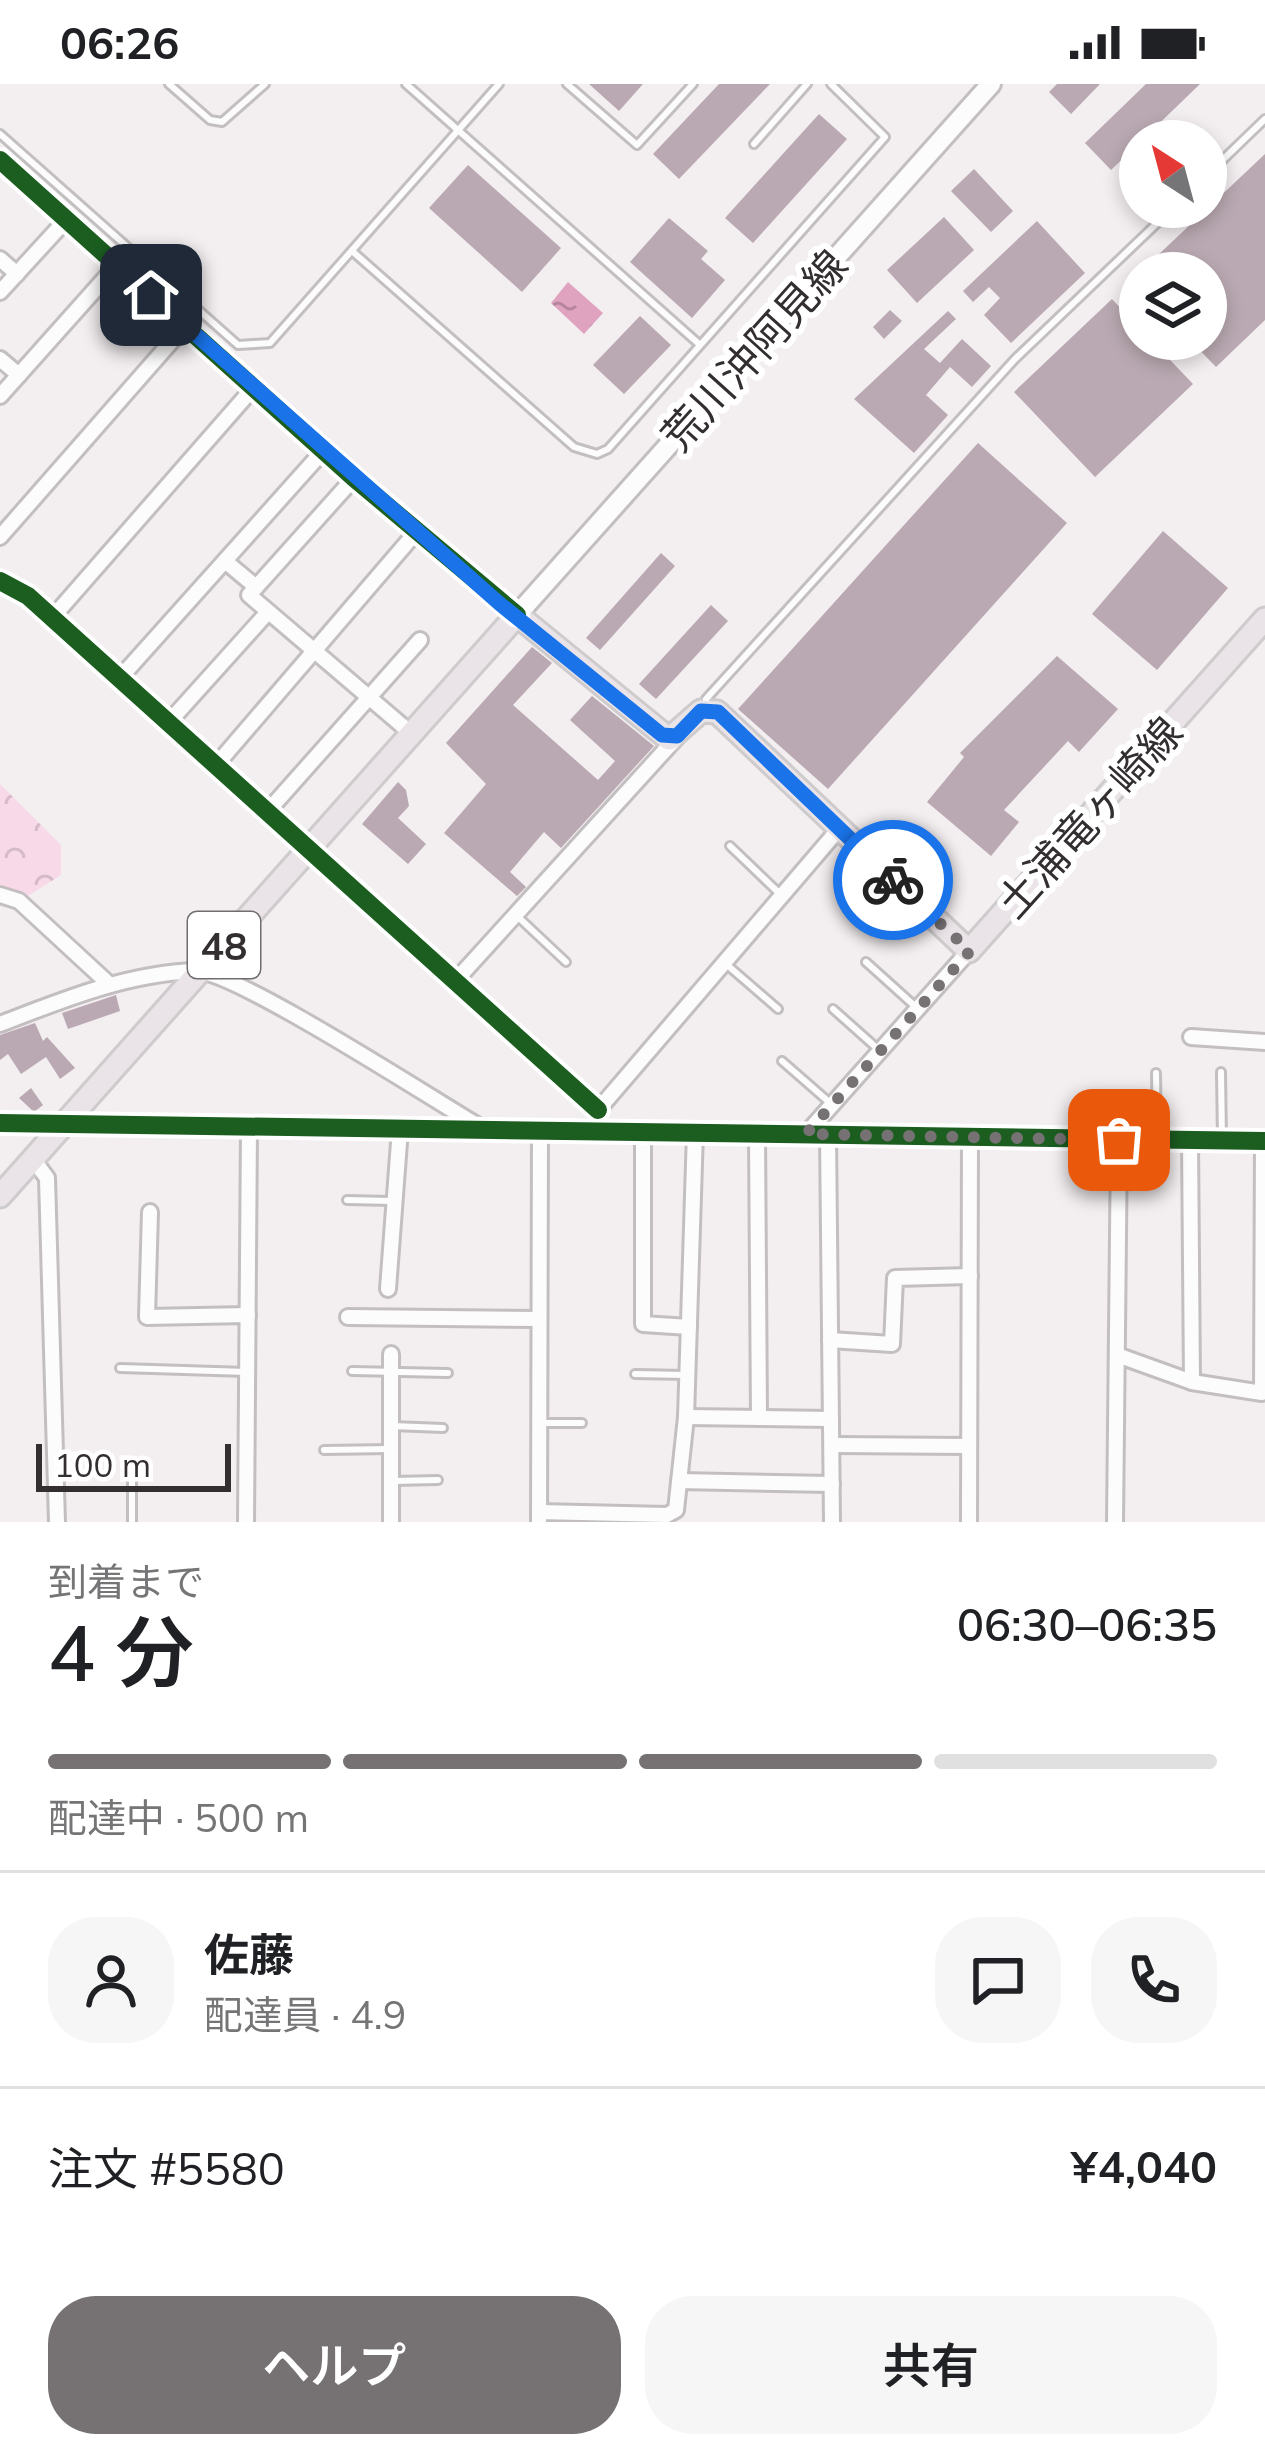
<!DOCTYPE html>
<html lang="ja">
<head>
<meta charset="utf-8">
<style>
	body { margin:0; font-family:Mulish,"Noto Sans JP",sans-serif; background:#f6f6f6; color:#202124; height:100vh; display:flex; flex-direction:column; font-size:45px; white-space:nowrap }
	* { box-sizing:border-box; margin:0 }
	p { font-size:39px; color:#757577 }
	.icon { flex:none; width:66px; height:66px; fill:none; stroke:currentColor; stroke-width:2; stroke-linecap:round; stroke-linejoin:round }
	.map { position:relative; height:1438px; overflow:hidden }
	.drawer { display:flex; flex-direction:column; background:#fff; flex:1 }
	.drawer>* { flex:none }
	.needle { width:78px; rotate:324deg }
	.buttons { position:absolute; left:1119px; top:36px; display:grid; gap:24px }
	.buttons a { display:grid; place-items:center; width:108px; height:108px; border-radius:50%; background:#fff; box-shadow:0 6px 18px #0003; font-size:60px }
	.scale { position:absolute; left:36px; bottom:30px; width:195px; box-sizing:border-box; padding-left:12px; border:6px solid #332f31; border-top:0; font-size:33px; line-height:42px; white-space:nowrap; color:#332f31; -webkit-text-stroke:9px #fff; paint-order:stroke }
	.pin { position:absolute; display:grid; place-items:center; width:102px; height:102px; color:#fff; margin:-51px; border-radius:24px; box-shadow:0 6px 18px #0006 }
	.courier { position:absolute; display:grid; place-items:center; width:120px; height:120px; margin:-60px; border:9px solid #1a73e8; border-radius:50%; background:#fff; color:#222; box-shadow:0 3px 15px #0007 }
	.head em { font-style:normal; font-weight:600 }
	.head div { display:flex; flex-direction:column-reverse }
	.head { display:flex; align-items:center; justify-content:space-between; height:204px; padding:0 48px }
	h1 { font-size:78px; font-weight:600; line-height:90px }
	.bar { display:grid; grid-template-columns:repeat(4,1fr); gap:18px 12px; align-content:center; height:144px; padding:0 48px }
	.bar i { height:15px; border-radius:9px; background:#e0e0e0 }
	.bar .current { background:#767274 }
	.bar p { grid-column:span 4 }
	.line { display:flex; align-items:center; gap:30px; padding:0 48px; border-top:3px solid #e0e0e0 }
	.line div { flex:1 }
	.round { display:grid; place-items:center; flex:none; width:126px; height:126px; border-radius:48px; background:#f6f6f6 }
	.cta { display:flex; gap:24px; margin-top:auto; padding:24px 48px }
	.cta a { flex:1; height:138px; border-radius:48px; background:#767274; color:#fff; font-size:48px; font-weight:600; line-height:138px; text-align:center }
	.cta a+a { background:#f6f6f6; color:#202124 }
	.status { display:flex; justify-content:space-between; align-items:center; height:84px; padding:0 60px; background:#fff; direction:ltr }
	.status svg { height:33px; fill:currentColor }
	.map>svg:first-child { display:block }
	.forest { fill:url(#forest-crowns) }
	.water { fill:url(#water-ripples) }
	.building { fill:#baa9b2 }
	.lines { fill:none; stroke-linecap:round; stroke-linejoin:round }
	.service-casing { stroke:#c3bfc0; stroke-width:12 }
	.minor-casing { stroke:#c3bfc0; stroke-width:20 }
	.tertiary-casing { stroke:#c3bfc0; stroke-width:22 }
	.secondary-casing { stroke:#c3bfc0; stroke-width:24 }
	.primary-casing { stroke:#cecbcc; stroke-width:27 }
	.service { stroke:#fdfcfd; stroke-width:6 }
	.minor { stroke:#fdfcfd; stroke-width:14 }
	.tertiary { stroke:#fdfcfd; stroke-width:16 }
	.secondary { stroke:#fdfcfd; stroke-width:18 }
	.primary { stroke:#eae3e7; stroke-width:21 }
	.cycleway-casing { stroke:#fff; stroke-width:26 }
	.cycleway { stroke:#1b5e20; stroke-width:18 }
	.done { stroke:#767274; stroke-width:12; stroke-dasharray:0 21.6 }
	.route { stroke:#1a73e8; stroke-width:15 }
	.labels { text-anchor:middle; dominant-baseline:central; stroke-width:12; stroke-linejoin:round; paint-order:stroke }
	.shield { fill:#fff; stroke:#706d6f; stroke-width:3 }
	.shield-label { font-size:39px; font-weight:bold; fill:#332f31 }
	.street-label { font-size:42px; fill:#332f31; stroke:#fff }
</style>
</head>
<body>
<div class="status"><b>06:26</b><svg viewBox="0 0 49 12"><path d="M0 12V9h3v3zM5 12V6h3v6zM10 12V3h3v9zM15 12V0h3v12zM26 1h20v11H26zM47 4h2v5h-2z"/></svg></div>
<div class="map">
<svg width="1265" height="1438" viewBox="0 0 1265 1438">
	<defs>
		<pattern id="forest-crowns" width="20" height="18" patternUnits="userSpaceOnUse" patternTransform="scale(3)"><rect width="20" height="18" fill="#f8d9e7"/><path d="M2 6a3 3 0 1 1 6 0M12 15a3 3 0 1 1 6 0" fill="none" stroke="#d5bbc7"/></pattern>
		<pattern id="water-ripples" width="26" height="14" patternUnits="userSpaceOnUse" patternTransform="scale(3)"><rect width="26" height="14" fill="#dfa3c0"/><path d="M2 4q2-2 4 0t4 0M15 11q2-2 4 0t4 0" fill="none" stroke="#b5859d"/></pattern>
	</defs>
	<rect width="100%" height="100%" fill="#f3eef0"/>
	<path class="forest" d="M0,700L61,761V791L28,812L0,808Z"/>
	<path class="water" d="M568,198L603,229L584,250L551,219Z"/>
	<g class="building">
		<path d="M589,0H643L619,27Z"/>
		<path d="M719,0H770L679,95L653,70Z"/>
		<path d="M1057,0H1100L1071,30L1049,8Z"/>
		<path d="M1146,0H1200L1111,86L1085,59Z"/>
		<path d="M819,30L847,55L753,159L725,134Z"/>
		<path d="M1265,70V236L1216,283L1189,255H1206V189H1139Z"/>
		<path d="M468,81L561,164L522,208L429,124Z"/>
		<path d="M974,85L1013,127L991,148L951,107Z"/>
		<path d="M944,133L974,166L917,219L887,186Z"/>
		<path d="M669,134L708,167L701,175L725,196L692,234L630,178Z"/>
		<path d="M1037,137L1085,189L1011,259L984,231L1000,214L989,203L973,218L963,207Z"/>
		<path d="M1112,215L1140,245V255H1150L1193,300L1095,393L1014,308Z"/>
		<path d="M890,226L902,237L884,255L873,243Z"/>
		<path d="M948,227L956,235L924,265L940,279L962,255L991,282L972,303L950,283L926,311L948,331L914,369L854,315Z"/>
		<path d="M640,232L671,261L624,310L593,281Z"/>
		<path d="M978,359L1067,439L828,705L738,625Z"/>
		<path d="M1163,447L1228,504L1157,586L1092,530Z"/>
		<path d="M661,469L675,482L600,566L586,554Z"/>
		<path d="M711,521L728,537L656,615L639,600Z"/>
		<path d="M532,563L552,579L513,621L598,696L615,677L570,636L592,612L654,662L561,764L544,748L510,788L526,803L517,812L444,749L486,700L446,659Z"/>
		<path d="M1057,572L1118,625L1079,668L1068,657L1004,726L1019,738L991,772L927,718L964,673L960,669Z"/>
		<path d="M398,698L406,706L409,722L398,734L426,760L408,780L362,740Z"/>
		<path d="M116,911L120,927L68,945L62,929Z"/>
		<path d="M35,939L43,957L47,953L75,984L60,995L46,973L21,990L8,970L0,976V951Z"/>
		<path d="M31,1004L43,1021L34,1028L19,1014Z"/>
	</g>
	<g class="lines">
		<g class="service-casing">
			<g id="service">
				<path d="M169,0L210,36L222,38L265,0"/>
				<path d="M406,0L699,260"/>
				<path d="M567,0L637,61L693,0"/>
				<path d="M0,50L238,261L270,259L499,0"/>
				<path d="M754,60L807,0"/>
				<path d="M1206,92L1265,35"/>
				<path d="M352,167L574,363L597,370L608,365L885,53L831,0"/>
				<path d="M706,622V615L1015,275L1174,123"/>
				<path d="M730,762L780,810"/>
				<path d="M516,831L566,878"/>
				<path d="M866,878L917,924"/>
				<path d="M726,880L778,925"/>
				<path d="M833,925L879,966"/>
				<path d="M782,977L829,1018"/>
				<path d="M1221,988L1222,1056"/>
				<path d="M1156,989L1157,1051"/>
				<path d="M347,1116L391,1117"/>
				<path d="M120,1284L247,1288"/>
				<path d="M352,1287L448,1289"/>
				<path d="M635,1290L686,1291"/>
				<path d="M543,1339H582"/>
				<path d="M392,1342L443,1344"/>
				<path d="M324,1366L391,1365"/>
				<path d="M393,1397L438,1396"/>
				<path d="M132,1438V1386"/>
			</g>
		</g>
		<g class="minor-casing">
			<g id="minor">
				<path d="M0,175L17,190"/>
				<path d="M0,208L66,136"/>
				<path d="M0,275L19,291"/>
				<path d="M0,312L117,181"/>
				<path d="M354,394L249,511L412,650"/>
				<path d="M0,453L185,242"/>
				<path d="M225,477L256,503"/>
				<path d="M0,497L28,512L598,1026"/>
				<path d="M52,534L254,303"/>
				<path d="M119,595L324,366"/>
				<path d="M169,638L268,528"/>
				<path d="M217,680L417,447"/>
				<path d="M268,727L420,556"/>
				<path d="M0,811L19,817L110,901"/>
				<path d="M458,894L677,653"/>
				<path d="M0,940C62,916 128,889 196,887C234,886 434,1016 480,1043"/>
				<path d="M1191,953L1265,958"/>
				<path d="M598,1035V1026L838,746"/>
				<path d="M0,1039L1265,1057"/>
				<path d="M643,1047V1240L689,1243"/>
				<path d="M757,1049L759,1334"/>
				<path d="M806,1050L969,867"/>
				<path d="M828,1050L832,1438"/>
				<path d="M1190,1056L1192,1298"/>
				<path d="M33,1075L47,1094L57,1438"/>
				<path d="M150,1128L147,1233L248,1231"/>
				<path d="M388,1205L400,1045"/>
				<path d="M348,1233L539,1235"/>
				<path d="M830,1256L892,1260L895,1194L970,1192"/>
				<path d="M1117,1271L1192,1298L1262,1309L1263,1057"/>
				<path d="M686,1333L831,1335"/>
				<path d="M832,1361L969,1362"/>
				<path d="M679,1397L832,1400"/>
				<path d="M539,1428L667,1431L676,1426L686,1333L695,1048"/>
				<path d="M246,1438L249,1044"/>
				<path d="M391,1438V1270"/>
				<path d="M539,1438L540,1046"/>
				<path d="M969,1438L970,1050"/>
				<path d="M1115,1438L1119,1056"/>
			</g>
		</g>
		<g class="tertiary-casing">
			<path id="tertiary" d="M0,76L354,394L517,531"/>
		</g>
		<g class="secondary-casing">
			<path id="secondary" d="M517,531L991,0"/>
		</g>
		<g class="primary-casing">
			<path id="primary" d="M0,1112L517,531L669,655L701,627L717,628L969,867L1265,535"/>
		</g>
		<use href="#service" class="service"/>
		<use href="#minor" class="minor"/>
		<use href="#tertiary" class="tertiary"/>
		<use href="#secondary" class="secondary"/>
		<use href="#primary" class="primary"/>
		<g class="cycleway-casing">
			<g id="cycleway">
				<path d="M0,76L354,394L517,531"/>
				<path d="M0,497L28,512L598,1026"/>
				<path d="M0,1039L1265,1057"/>
			</g>
		</g>
		<use href="#cycleway" class="cycleway"/>
	</g>
	<g class="lines">
		<path class="done" d="M893,796L970,867L806,1050L1119,1056"/>
		<path class="route" d="M151,211L500,520L662,651L677,652L701,627L718,628L893,796"/>
	</g>
	<g class="labels">
		<rect class="shield" x="188" y="828" width="72" height="66" rx="9"/>
		<g class="shield-label">
			<text x="224" y="861">48</text>
		</g>
		<g class="street-label">
			<text transform="translate(754 266) rotate(-48)">荒川沖阿見線</text>
			<text transform="translate(1089 733) rotate(-48)">土浦竜ヶ崎線</text>
		</g>
	</g>
</svg>
<div class="buttons">
<a><svg class="needle" viewBox="-14 -14 28 28"><path d="M0-13l5 13h-10z" fill="#e53935"/><path d="M0 13l5-13h-10z" fill="#757577"/></svg></a>
<a><svg class="icon" aria-label="layers" viewBox="0 0 24 24"><path d="M12 4l9 5-9 5-9-5zM3 14l9 5 9-5"/></svg></a>
</div>
<div class="scale">100 m</div>
<div class="pin" style="left:1119px;top:1056px;background:#ea580c"><svg class="icon" aria-label="bag" viewBox="0 0 24 24"><path d="M5 8h14l-1 12H6zM9 8a3 3 0 0 1 6 0"/></svg></div>
<div class="pin" style="left:151px;top:211px;background:#1f2937"><svg class="icon" aria-label="home" viewBox="0 0 24 24"><path d="M3 11l9-7 9 7M6 9v11h12V9"/></svg></div>
<div class="courier" style="left:893px;top:796px"><svg class="icon" aria-label="bike" viewBox="0 0 24 24"><circle cx="6" cy="16" r="4"/><circle cx="18" cy="16" r="4"/><path d="M6 16l4-8h5l3 8M10 8l3 8H6M13 5h3"/></svg></div>
</div>
<section class="drawer">
<div class="head"><div><h1>4 分</h1><p>到着まで</p></div><em>06:30–06:35</em></div>
<div class="bar"><i class="current"></i><i class="current"></i><i class="current"></i><i></i><p>配達中 · 500 m</p></div>
<div class="line" style="height:216px"><a class="round"><svg class="icon" aria-label="person" viewBox="0 0 24 24"><circle cx="12" cy="8" r="4"/><path d="M4 21q1-7 8-7t8 7"/></svg></a><div><b>佐藤</b><p>配達員 · 4.9</p></div><a class="round"><svg class="icon" aria-label="chat" viewBox="0 0 24 24"><path d="M4 5h16v11H9l-5 4z"/></svg></a><a class="round"><svg class="icon" aria-label="phone" viewBox="0 0 24 24"><path d="M5 4h4l2 5-3 2q2 4 5 5l2-3 5 2v4C11 20 4 13 5 4z"/></svg></a></div>
<div class="line" style="height:156px"><div>注文 #5580</div><b>¥4,040</b></div>
<div class="cta"><a>ヘルプ</a><a>共有</a></div>
</section>
</body>
</html>
